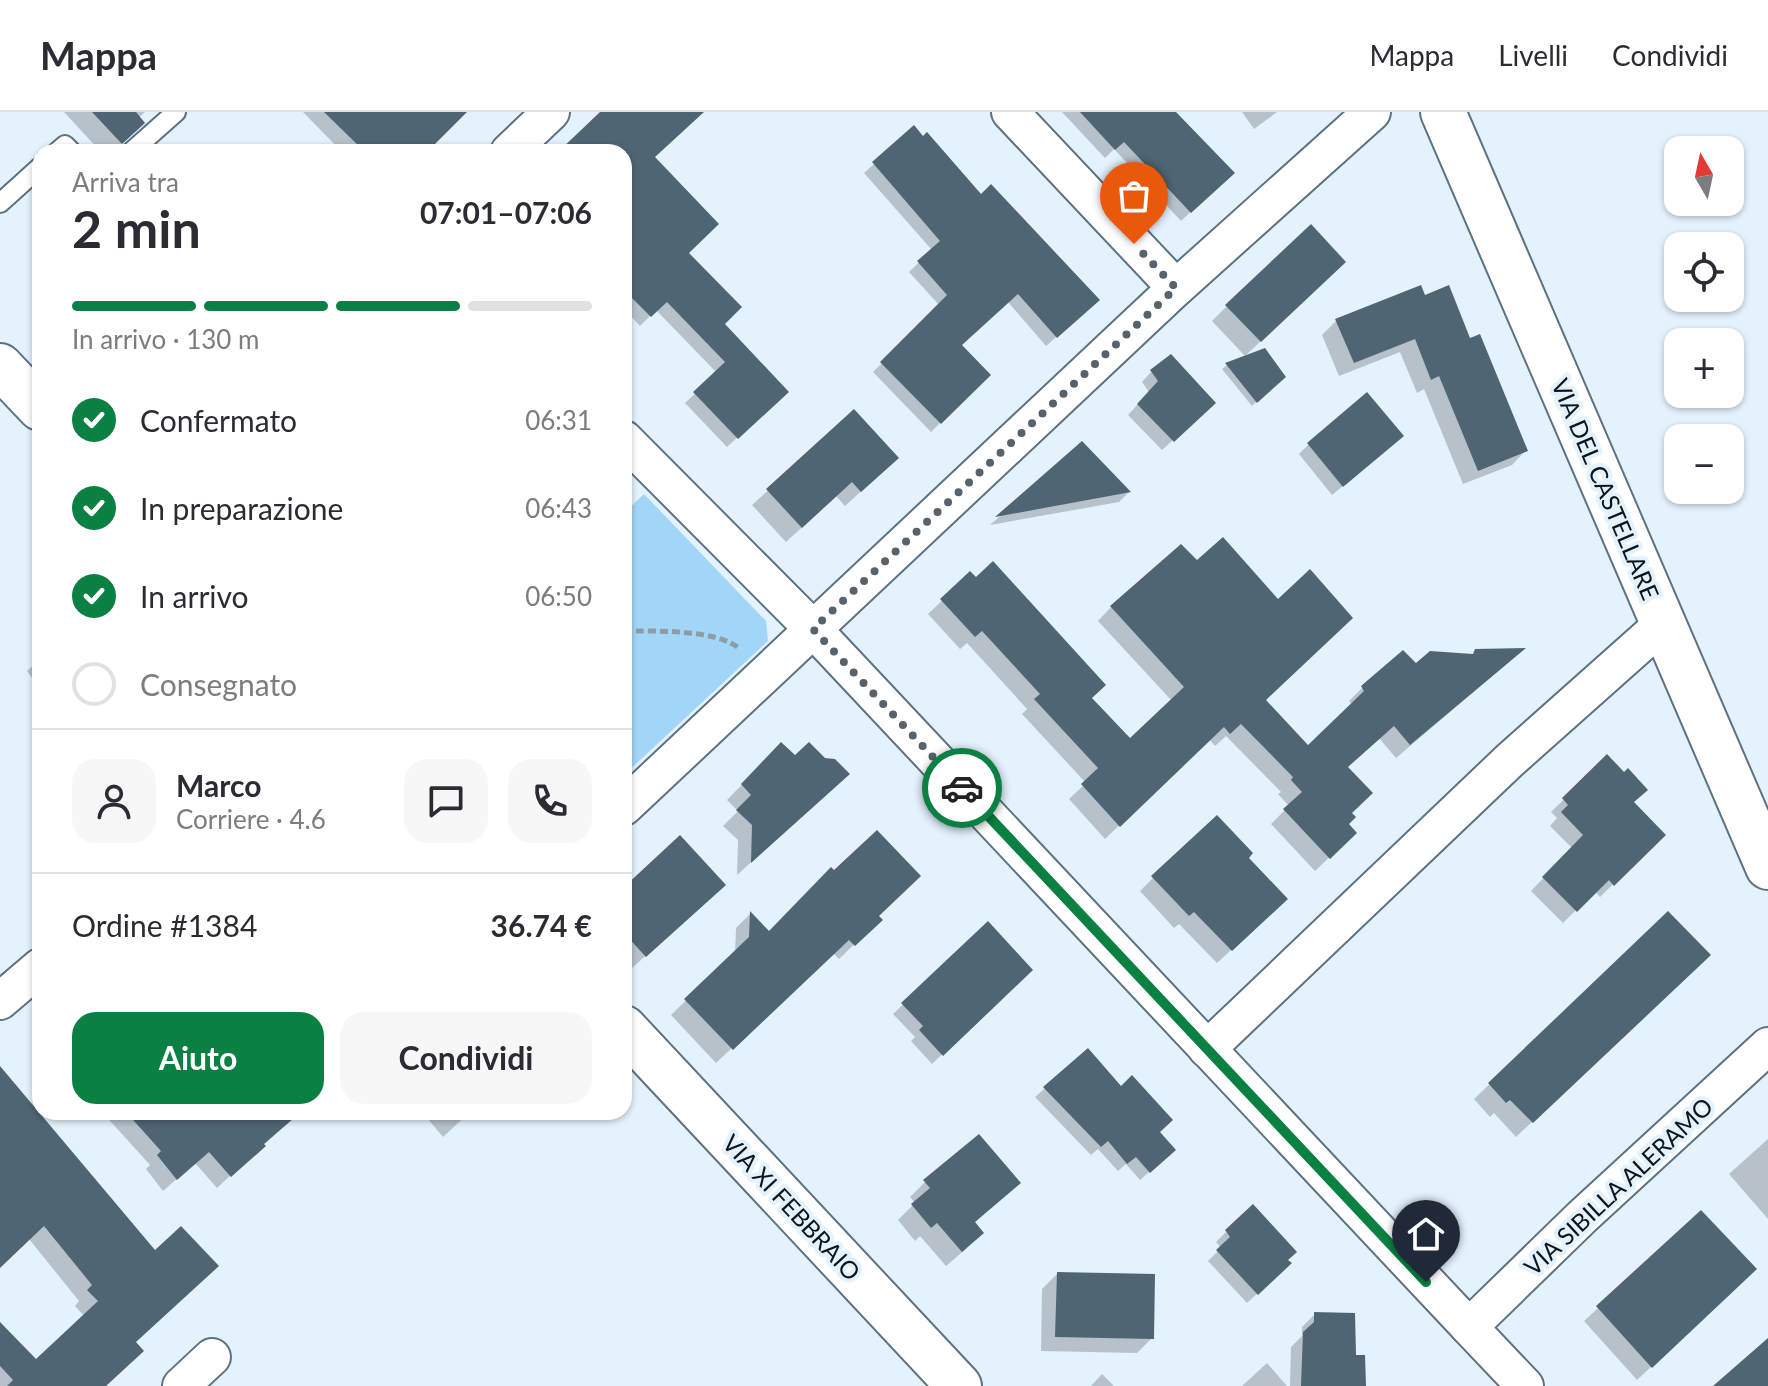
<!DOCTYPE html>
<html lang="it">
<head>
<meta charset="utf-8">
<style>
	body { margin:0; font-family:Lato,sans-serif; background:#f7f7f7; color:#2b2b33; height:100vh; display:flex; flex-direction:column; font-size:30px; white-space:nowrap }
	* { box-sizing:border-box; margin:0 }
	p { font-size:26px; color:#7c7c81 }
	.icon { flex:none; width:44px; height:44px; fill:none; stroke:currentColor; stroke-width:2; stroke-linecap:round; stroke-linejoin:round }
	.map { position:relative; flex:1; overflow:hidden }
	.drawer { position:absolute; left:32px; top:32px; width:600px; height:976px; display:flex; flex-direction:column; background:#fff; border-radius:24px; box-shadow:0 2px 6px #0004 }
	.drawer>* { flex:none }
	.needle { width:52px; rotate:351deg }
	.fabs { position:absolute; left:1664px; top:24px; display:grid; gap:16px }
	.fabs a { display:grid; place-items:center; width:80px; height:80px; border-radius:16px; background:#fff; box-shadow:0 2px 6px #0004; font-size:40px }
	.pin { position:absolute; display:grid; place-items:center; width:68px; height:68px; color:#fff; margin:-82px -34px; border-radius:50% 50% 50% 0; rotate:-45deg; box-shadow:0 0 8px #0007 }
	.pin .icon { rotate:45deg }
	.courier { position:absolute; display:grid; place-items:center; width:80px; height:80px; margin:-40px; border:6px solid #0b8043; border-radius:50%; background:#fff; color:#222; box-shadow:0 2px 10px #0007 }
	.head em { font-style:normal; font-weight:700 }
	.head div { display:flex; flex-direction:column-reverse }
	.head { display:flex; align-items:center; justify-content:space-between; height:136px; padding:0 40px }
	h1 { font-size:52px; font-weight:700; line-height:60px }
	.bar { display:grid; grid-template-columns:repeat(4,1fr); gap:12px 8px; align-content:center; height:96px; padding:0 40px }
	.bar i { height:10px; border-radius:6px; background:#e1e1e2 }
	.bar .active { background:#0b8043 }
	.bar p { grid-column:span 4 }
	.line { display:flex; align-items:center; gap:20px; padding:0 40px; border-top:2px solid #e1e1e2 }
	.line div { flex:1 }
	.round { display:grid; place-items:center; flex:none; width:84px; height:84px; border-radius:24px; background:#f7f7f7 }
	ol { padding:0 40px; list-style:none }
	li { display:flex; align-items:center; gap:24px; height:88px }
	li p { margin-inline-start:auto }
	li .icon { padding:8px; border-radius:50%; background:#0b8043; color:#fff; stroke-width:4 }
	li:last-child { color:#7c7c81 }
	li i { width:44px; height:44px; border:4px solid #e1e1e2; border-radius:50% }
	.primary-button { display:flex; gap:16px; margin-top:auto; padding:16px 40px }
	.primary-button a { flex:1; height:92px; border-radius:24px; background:#0b8043; color:#fff; font-size:32px; font-weight:700; line-height:92px; text-align:center }
	.primary-button a+a { background:#f7f7f7; color:#2b2b33 }
	header { display:flex; align-items:center; gap:48px; box-sizing:border-box; height:112px; padding:0 40px; background:#fff; border-bottom:2px solid #e1e1e2 }
	header strong { font-size:38px }
	nav { display:flex; gap:44px; margin-inline-start:auto; font-size:28px }
	.map>svg:first-child { display:block }
	.green { fill:#a2d6f8 }
	.shadow { fill:#0003 }
	.building { fill:#4f6573 }
	.lines { fill:none; stroke-linecap:round; stroke-linejoin:round }
	.service-casing { stroke:#5c7281; stroke-width:22 }
	.minor-casing { stroke:#5c7281; stroke-width:40 }
	.tertiary-casing { stroke:#5c7281; stroke-width:48 }
	.secondary-casing { stroke:#5c7281; stroke-width:48 }
	.path { stroke:#909ca5; stroke-width:5; stroke-dasharray:8 4; stroke-linecap:butt }
	.service { stroke:#fff; stroke-width:18 }
	.minor { stroke:#fff; stroke-width:36 }
	.tertiary { stroke:#fff; stroke-width:44 }
	.secondary { stroke:#fff; stroke-width:44 }
	.done { stroke:#58626a; stroke-width:8; stroke-dasharray:0 14.4 }
	.route { stroke:#0b8043; stroke-width:10 }
	.labels { text-anchor:middle; dominant-baseline:central; stroke-width:8; stroke-linejoin:round; paint-order:stroke }
	.street-label { font-size:24px; fill:#0c151b; stroke:#e4f2fd }
</style>
</head>
<body>
<header>
<strong>Mappa</strong>
<nav><a>Mappa</a><a>Livelli</a><a>Condividi</a></nav>
</header>
<div class="map">
<svg width="1768" height="1274" viewBox="0 0 1768 1274">
	<rect width="100%" height="100%" fill="#e4f2fd"/>
	<path class="green" d="M644,382L766,509L768,529L624,663V401Z"/>
	<g class="shadow">
		<path d="M64,0H145L138,6L128,26L112,40H101Z"/>
		<path d="M303,0H464L419,40H342Z"/>
		<path d="M603,0H701L653,46L686,141L722,211L786,280L727,335L685,291L717,261L656,198L640,214L624,197V40H560Z"/>
		<path d="M1062,0H1173L1232,61L1181,109L1114,37L1105,46Z"/>
		<path d="M1242,0H1277L1254,17Z"/>
		<path d="M914,16L1088,197L1046,234L1008,190L960,234L988,263L931,320L873,260L940,194L909,160L932,138L864,61Z"/>
		<path d="M160,33L166,40H152Z"/>
		<path d="M1329,165L1245,244L1212,209L1227,194Z"/>
		<path d="M1424,186L1469,228L1526,338L1512,353L1463,372L1424,277L1417,281L1400,240L1339,264L1322,223L1336,209Z"/>
		<path d="M1264,238L1283,264L1252,294L1222,257L1227,253Z"/>
		<path d="M1151,260L1203,301L1162,338L1128,303L1149,280L1142,270Z"/>
		<path d="M854,300L881,361L845,394L836,384L786,430L752,393Z"/>
		<path d="M1082,332L1129,380L1119,390L990,413Z"/>
		<path d="M1309,332L1391,334L1332,383L1299,342Z"/>
		<path d="M970,462L1130,629L1172,589L1098,509L1111,495L1264,588L1308,636L1352,593L1349,589L1362,576L1416,554L1510,549L1396,646L1379,626L1346,656L1350,701L1346,712L1355,721L1315,759L1271,712L1289,694L1278,682L1281,680L1226,624L1215,634L1209,627L1105,727L1069,687L1086,671L1022,602L1027,597L967,531L960,537L928,502Z"/>
		<path d="M40,547V577L27,559Z"/>
		<path d="M1607,645L1624,662L1632,691L1663,723L1600,785L1595,779L1563,811L1531,779L1572,736L1550,714L1557,706L1551,700Z"/>
		<path d="M766,648L833,676L737,763L738,728L723,714L738,699L727,688Z"/>
		<path d="M1246,745L1272,800L1217,851L1179,812L1174,816L1140,779L1153,766Z"/>
		<path d="M624,777L710,786L632,856L624,848Z"/>
		<path d="M750,802L768,822L877,804L865,822L839,847L833,841L716,951L671,903L735,841L736,816Z"/>
		<path d="M1668,802L1693,858L1516,1025L1494,1001L1490,1005L1474,987Z"/>
		<path d="M988,812L1030,858L932,952L911,929L915,925L893,902Z"/>
		<path d="M1088,939L1157,1020L1164,1047L1140,1068L1126,1052L1118,1059L1098,1037L1091,1043L1035,985Z"/>
		<path d="M0,958L133,1230L105,1274H0V1213L36,1250L85,1205L75,1194L79,1189L0,1091Z"/>
		<path d="M102,1000H278L274,1023L217,1076L195,1051L163,1079L146,1057L150,1053Z"/>
		<path d="M422,1000H470L443,1025Z"/>
		<path d="M1768,1027V1107L1729,1062Z"/>
		<path d="M925,1070L1018,1071L974,1111L967,1136L946,1154L920,1124L915,1129L898,1108L915,1091L910,1085Z"/>
		<path d="M1701,1101L1741,1170L1637,1268L1584,1209Z"/>
		<path d="M1226,1120L1286,1149L1279,1161L1247,1191L1208,1149L1221,1136L1216,1130Z"/>
		<path d="M1057,1162L1152,1226L1137,1241L1041,1239L1042,1177Z"/>
		<path d="M1315,1202L1354,1245L1362,1274H1290L1291,1235L1302,1224V1215Z"/>
		<path d="M1267,1251L1287,1274H1242Z"/>
		<path d="M1102,1262L1114,1274H1091Z"/>
	</g>
	<g class="building">
		<path d="M92,0H136L145,11L122,32Z"/>
		<path d="M324,0H467L427,40H365Z"/>
		<path d="M600,0H704L655,45L719,112L689,141L742,195L725,212L789,280L738,327L693,280L725,250L667,190L651,205L624,178V40H558Z"/>
		<path d="M1080,0H1176L1235,61L1191,101L1124,30L1115,38Z"/>
		<path d="M914,13L923,24L927,20L981,82L991,72L1100,188L1057,226L1018,182L962,233L991,263L941,312L880,250L947,183L917,149L940,129L872,50Z"/>
		<path d="M1311,112L1346,150L1261,230L1225,193Z"/>
		<path d="M1421,173L1425,183L1449,173L1470,226L1480,222L1528,339L1478,359L1439,264L1431,268L1415,227L1354,251L1335,207Z"/>
		<path d="M1265,236L1286,265L1257,291L1225,251Z"/>
		<path d="M1171,242L1216,291L1174,330L1137,292L1158,269L1150,258Z"/>
		<path d="M1367,280L1404,324L1343,375L1307,331Z"/>
		<path d="M854,297L899,346L861,380L852,370L802,416L766,377Z"/>
		<path d="M1082,329L1131,380L995,405Z"/>
		<path d="M1223,425L1278,487L1310,457L1353,506L1266,588L1308,633L1364,579L1361,574L1403,538L1416,551L1430,539L1473,542L1475,537L1526,536L1410,633L1394,614L1348,655L1373,681L1352,701L1356,705L1349,712L1357,721L1330,747L1283,697L1302,680L1291,668L1293,665L1241,612L1230,622L1224,615L1120,715L1081,672L1098,656L1034,587L1040,582L982,519L975,525L940,487L970,459L976,465L993,449L1106,573L1092,586L1130,626L1184,575L1110,494L1181,432L1197,448Z"/>
		<path d="M781,630L795,643L809,630L825,646L835,647L850,662L751,751L752,713L736,698L751,683L741,672Z"/>
		<path d="M1607,642L1624,660L1628,656L1648,678L1634,690L1666,723L1614,774L1609,768L1577,800L1542,765L1583,723L1561,700L1568,693L1562,686Z"/>
		<path d="M1217,703L1253,741L1249,746L1288,787L1232,839L1194,800L1189,804L1151,764Z"/>
		<path d="M877,718L921,764L879,804L883,808L855,834L849,828L733,938L684,887L749,825L750,799L769,819L831,755L834,758Z"/>
		<path d="M680,723L726,773L646,845L624,821V775Z"/>
		<path d="M1668,799L1711,843L1533,1011L1510,988L1506,991L1488,971Z"/>
		<path d="M988,809L1033,858L943,944L919,918L923,914L901,891Z"/>
		<path d="M1088,936L1121,974L1132,963L1173,1008L1160,1020L1176,1038L1150,1061L1136,1045L1127,1052L1108,1029L1101,1035L1043,975Z"/>
		<path d="M0,954L155,1138L181,1114L219,1154L136,1230L144,1239L106,1274H7L13,1268L0,1254V1210L36,1247L98,1189L87,1178L92,1173L44,1114L0,1156Z"/>
		<path d="M126,1000H301L264,1032L266,1034L231,1065L209,1040L177,1068L157,1043L161,1039Z"/>
		<path d="M979,1022L1021,1071L975,1110L984,1121L962,1140L937,1111L931,1116L911,1092L930,1076L923,1068Z"/>
		<path d="M1253,1092L1297,1140L1288,1148L1292,1151L1258,1183L1216,1138L1230,1125L1225,1118Z"/>
		<path d="M1701,1098L1757,1157L1652,1256L1596,1194Z"/>
		<path d="M1057,1160L1155,1162L1154,1227L1055,1225Z"/>
		<path d="M1314,1200L1355,1201L1356,1243H1365L1366,1274H1301L1303,1220L1314,1210Z"/>
		<path d="M1768,1226V1274H1713Z"/>
	</g>
	<g class="lines">
		<g class="service-casing">
			<g id="service">
				<path d="M57,40L65,33L72,40"/>
				<path d="M131,40L176,0"/>
				<path d="M0,91L40,55"/>
			</g>
		</g>
		<g class="minor-casing">
			<g id="minor">
				<path d="M1010,0L1176,176"/>
				<path d="M509,40L551,0"/>
				<path d="M624,327L813,517L1469,1215L1582,1105L1768,934"/>
				<path d="M624,695L1176,176L1372,0"/>
				<path d="M0,889L40,855"/>
				<path d="M1207,937L1509,649L1664,511"/>
				<path d="M1469,1215L1525,1274"/>
				<path d="M181,1274L212,1245"/>
			</g>
		</g>
		<g class="tertiary-casing">
			<path id="tertiary" d="M1443,0L1768,755"/>
		</g>
		<g class="secondary-casing">
			<g id="secondary">
				<path d="M0,254L40,296"/>
				<path d="M624,916L959,1274"/>
			</g>
		</g>
		<path class="path" d="M624,519C654,519 717,517 740,537"/>
		<use href="#service" class="service"/>
		<use href="#minor" class="minor"/>
		<use href="#tertiary" class="tertiary"/>
		<use href="#secondary" class="secondary"/>
	</g>
	<g class="lines">
		<path class="done" d="M962,676L813,517L1176,176L1134,132"/>
		<path class="route" d="M962,676L1426,1170"/>
	</g>
	<g class="labels">
		<g class="street-label">
			<text transform="translate(1606 377) rotate(67)">VIA DEL CASTELLARE</text>
			<text transform="translate(1618 1074) rotate(-43)">VIA SIBILLA ALERAMO</text>
			<text transform="translate(792 1095) rotate(47)">VIA XI FEBBRAIO</text>
		</g>
	</g>
</svg>
<div class="fabs">
<a><svg class="needle" viewBox="-14 -14 28 28"><path d="M0-13l5 13h-10z" fill="#e53935"/><path d="M0 13l5-13h-10z" fill="#7c7c81"/></svg></a>
<a><svg class="icon" aria-label="locate" viewBox="0 0 24 24"><circle cx="12" cy="12" r="6"/><path d="M12 2v4M12 18v4M2 12h4M18 12h4"/></svg></a>
<a>+</a>
<a>−</a>
</div>
<div class="pin" style="left:1134px;top:132px;background:#ea580c"><svg class="icon" aria-label="bag" viewBox="0 0 24 24"><path d="M5 8h14l-1 12H6zM9 8a3 3 0 0 1 6 0"/></svg></div>
<div class="pin" style="left:1426px;top:1170px;background:#1f2937"><svg class="icon" aria-label="home" viewBox="0 0 24 24"><path d="M3 11l9-7 9 7M6 9v11h12V9"/></svg></div>
<div class="courier" style="left:962px;top:676px"><svg class="icon" aria-label="car" viewBox="0 0 24 24"><path d="M5 17H2v-5l4-1 3-4h7l3 4 3 1v5h-3M9 17h6M6 11h13"/><circle cx="7" cy="17" r="2"/><circle cx="17" cy="17" r="2"/></svg></div>
<section class="drawer">
<div class="head"><div><h1>2 min</h1><p>Arriva tra</p></div><em>07:01–07:06</em></div>
<div class="bar"><i class="active"></i><i class="active"></i><i class="active"></i><i></i><p>In arrivo · 130 m</p></div>
<ol>
<li><svg class="icon" aria-label="check" viewBox="0 0 24 24"><path d="M5 12l5 5 9-10"/></svg>Confermato<p>06:31</p></li>
<li><svg class="icon" aria-label="check" viewBox="0 0 24 24"><path d="M5 12l5 5 9-10"/></svg>In preparazione<p>06:43</p></li>
<li><svg class="icon" aria-label="check" viewBox="0 0 24 24"><path d="M5 12l5 5 9-10"/></svg>In arrivo<p>06:50</p></li>
<li><i></i>Consegnato</li>
</ol>
<div class="line" style="height:144px"><a class="round"><svg class="icon" aria-label="person" viewBox="0 0 24 24"><circle cx="12" cy="8" r="4"/><path d="M4 21q1-7 8-7t8 7"/></svg></a><div><b>Marco</b><p>Corriere · 4.6</p></div><a class="round"><svg class="icon" aria-label="chat" viewBox="0 0 24 24"><path d="M4 5h16v11H9l-5 4z"/></svg></a><a class="round"><svg class="icon" aria-label="phone" viewBox="0 0 24 24"><path d="M5 4h4l2 5-3 2q2 4 5 5l2-3 5 2v4C11 20 4 13 5 4z"/></svg></a></div>
<div class="line" style="height:104px"><div>Ordine #1384</div><b>36.74 €</b></div>
<div class="primary-button"><a>Aiuto</a><a>Condividi</a></div>
</section>
</div>
</body>
</html>
